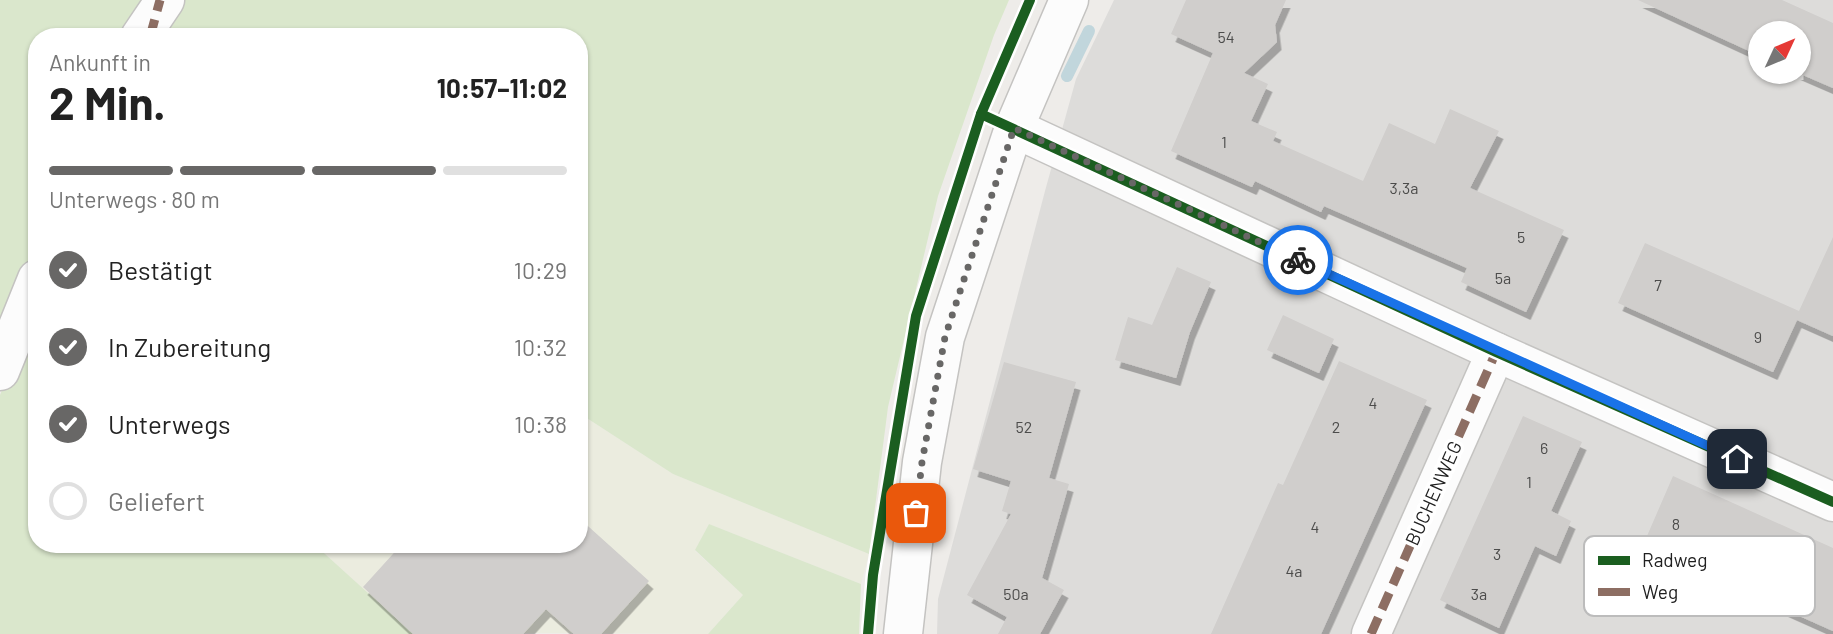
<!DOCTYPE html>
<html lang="de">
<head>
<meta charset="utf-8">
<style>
	body { margin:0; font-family:Barlow,sans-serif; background:#f6f6f6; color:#222; height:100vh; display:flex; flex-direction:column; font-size:26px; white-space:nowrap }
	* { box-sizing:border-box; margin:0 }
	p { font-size:23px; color:#767676 }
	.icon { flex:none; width:38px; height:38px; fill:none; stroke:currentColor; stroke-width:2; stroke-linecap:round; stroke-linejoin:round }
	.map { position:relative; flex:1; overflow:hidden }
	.side { position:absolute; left:28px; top:28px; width:560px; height:525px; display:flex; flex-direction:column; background:#fff; border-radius:28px; box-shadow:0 2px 5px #0004 }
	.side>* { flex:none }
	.needle { width:46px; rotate:46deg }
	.fabs { position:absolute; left:1748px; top:21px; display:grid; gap:14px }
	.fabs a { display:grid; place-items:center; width:63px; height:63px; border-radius:50%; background:#fff; box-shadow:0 2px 5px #0004; font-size:35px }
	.pin { position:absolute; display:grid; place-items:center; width:60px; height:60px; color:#fff; margin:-30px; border-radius:14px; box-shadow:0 4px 10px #0006 }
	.courier { position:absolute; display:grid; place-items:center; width:70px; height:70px; margin:-35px; border:5px solid #1a73e8; border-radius:50%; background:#fff; color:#222; box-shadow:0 2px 9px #0007 }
	.summary em { font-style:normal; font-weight:700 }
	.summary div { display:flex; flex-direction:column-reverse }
	.summary { display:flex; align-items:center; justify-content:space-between; height:119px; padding:0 21px }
	h1 { font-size:46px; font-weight:700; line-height:52px }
	.bar { display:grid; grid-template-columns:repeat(4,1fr); gap:10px 7px; align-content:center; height:84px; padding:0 21px }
	.bar i { height:9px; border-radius:5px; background:#e0e0e0 }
	.bar .active { background:#686766 }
	.bar p { grid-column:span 4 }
	ol { padding:0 21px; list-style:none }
	li { display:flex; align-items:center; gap:21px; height:77px }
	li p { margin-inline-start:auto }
	li .icon { padding:7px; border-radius:50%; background:#686766; color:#fff; stroke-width:4 }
	li:last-child { color:#767676 }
	li i { width:38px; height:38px; border:4px solid #e0e0e0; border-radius:50% }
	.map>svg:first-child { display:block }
	.residential { fill:#dddcda; fill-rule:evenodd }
	.farmland { fill:#ebecdf }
	.grass { fill:#dae7cc }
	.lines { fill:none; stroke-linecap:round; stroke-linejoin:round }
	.stream { stroke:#c1d6dc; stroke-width:12 }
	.building { fill:#d0cecc; filter:url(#shadow) }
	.minor-casing { stroke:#c4c3c1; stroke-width:41 }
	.minor { stroke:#fcfcfc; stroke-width:38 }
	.quiet { stroke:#8d6e63; stroke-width:9; stroke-dasharray:18 9; stroke-linecap:butt }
	.cycleway-casing { stroke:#fff; stroke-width:15 }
	.cycleway { stroke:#1b5e20; stroke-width:10 }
	.done { stroke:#686766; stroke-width:7; stroke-dasharray:0 12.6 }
	.route { stroke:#1a73e8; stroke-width:9 }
	.labels { text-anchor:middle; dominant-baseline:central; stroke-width:7; stroke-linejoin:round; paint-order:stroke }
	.number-label { font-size:16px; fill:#4c4c4b }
	.street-label { font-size:19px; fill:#202020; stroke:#fff }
	.key { fill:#fff; stroke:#bcbcbc; stroke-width:2 }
	.key-label { font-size:19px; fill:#202020 }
</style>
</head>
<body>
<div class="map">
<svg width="1833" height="634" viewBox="0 0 1833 634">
	<defs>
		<filter id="shadow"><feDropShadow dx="4.5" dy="8" stdDeviation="0" flood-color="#0004"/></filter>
	</defs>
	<rect width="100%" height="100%" fill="#eeece9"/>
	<path class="residential" d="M1114,0H1833V634H937L938,599L1045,191L1076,79ZM1760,33H1799V72H1760Z"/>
	<path class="farmland" d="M579,413L673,474L869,554L861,584L709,524L695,551L743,595L708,634L411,632L314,544H579Z"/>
	<g class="grass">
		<path d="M0,0H150L125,37H37V255L0,344Z"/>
		<path d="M176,0H1009L994,35L938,196L888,407L869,554L673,474L579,413V37H151Z"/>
		<path d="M37,306V544H314L410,631L473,634H0V395Z"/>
		<path d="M709,524L861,584L859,634H708L743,595L695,550Z"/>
	</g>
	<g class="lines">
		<path class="stream" d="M1067,76L1089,31"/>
	</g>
	<g class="building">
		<path d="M1186,0H1286L1275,25L1277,42L1244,73L1268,84L1251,121L1277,132L1273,141L1363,181L1389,123L1435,144L1450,109L1499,131L1470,188L1564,230L1526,312L1461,282L1467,268L1324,206L1321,212L1255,181L1252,187L1171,151L1213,53L1171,34Z"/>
		<path d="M1638,0H1782L1833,23V88L1796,72H1799V33H1760V56Z"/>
		<path d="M1833,237V336L1797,320L1773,372L1618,303L1645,243L1799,311Z"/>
		<path d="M1177,267L1211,282L1190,332L1176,378L1115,360L1128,317L1152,325Z"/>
		<path d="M1283,315L1334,339L1319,373L1267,350Z"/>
		<path d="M1339,361L1427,400L1321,634H1211L1278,483L1283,485Z"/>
		<path d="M1004,362L1076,382L1049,478L1069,484L1042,578L1064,590L1040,634H998L1007,617L967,595L1011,514L1002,511L1011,481L973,469Z"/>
		<path d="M1523,416L1582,442L1551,511L1571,521L1556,556L1535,546L1499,628L1440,600Z"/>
		<path d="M1673,476L1833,548V631L1759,598L1756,604L1720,587L1727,572L1647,536Z"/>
		<path d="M579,518L649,581L601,634H574L546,609L523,634H413L363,587L402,544H579Z"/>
	</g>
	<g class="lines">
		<g class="minor-casing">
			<g id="minor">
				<path d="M140,37L165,0"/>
				<path d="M1014,128L1496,352L1833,502"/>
				<path d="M0,371L37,279"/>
				<path d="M903,634L922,462L945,337L1014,128L1069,0"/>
				<path d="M1371,634L1496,352"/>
			</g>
		</g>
		<use href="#minor" class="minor"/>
		<g class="quiet">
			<path d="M150,37L160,0"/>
			<path d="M1371,634L1496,352"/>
		</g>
		<g class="cycleway-casing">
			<g id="cycleway">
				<path d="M981,114L1496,352L1833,502"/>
				<path d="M868,634L873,575L916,316L981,114L1030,0"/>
			</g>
		</g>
		<use href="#cycleway" class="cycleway"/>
	</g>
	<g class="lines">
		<path class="done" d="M916,513L922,462L945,337L1014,128L1298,260"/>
		<path class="route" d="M1298,260L1737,459"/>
	</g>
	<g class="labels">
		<g class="number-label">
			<text x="1226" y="36">54</text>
			<text x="1224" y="141">1</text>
			<text x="1404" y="187">3,3a</text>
			<text x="1521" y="236">5</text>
			<text x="1503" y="277">5a</text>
			<text x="1658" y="284">7</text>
			<text x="1758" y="336">9</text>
			<text x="1373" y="402">4</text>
			<text x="1024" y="426">52</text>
			<text x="1336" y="426">2</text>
			<text x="1544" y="447">6</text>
			<text x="1529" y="481">1</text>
			<text x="1676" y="523">8</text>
			<text x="1315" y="526">4</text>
			<text x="1497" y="553">3</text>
			<text x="1294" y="570">4a</text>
			<text x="1016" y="593">50a</text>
			<text x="1479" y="593">3a</text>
		</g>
		<g class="street-label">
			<text transform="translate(1433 493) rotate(-66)">BUCHENWEG</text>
		</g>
	</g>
	<rect x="1584" y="536" width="231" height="80" rx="10" class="key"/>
	<rect x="1598" y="556" width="32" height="9" fill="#1b5e20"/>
	<rect x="1598" y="588" width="32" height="8" fill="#8d6e63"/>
	<g class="key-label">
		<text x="1642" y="567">Radweg</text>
		<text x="1642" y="599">Weg</text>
	</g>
</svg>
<div class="fabs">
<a><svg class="needle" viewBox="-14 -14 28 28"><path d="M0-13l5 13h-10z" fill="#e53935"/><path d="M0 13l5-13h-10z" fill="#767676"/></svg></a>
</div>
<div class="pin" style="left:916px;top:513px;background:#ea580c"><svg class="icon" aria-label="bag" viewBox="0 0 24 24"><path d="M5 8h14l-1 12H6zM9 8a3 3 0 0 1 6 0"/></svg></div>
<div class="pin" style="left:1737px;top:459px;background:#1f2937"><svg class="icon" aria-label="home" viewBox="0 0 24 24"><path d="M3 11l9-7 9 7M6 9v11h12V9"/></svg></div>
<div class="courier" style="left:1298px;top:260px"><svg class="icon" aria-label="bike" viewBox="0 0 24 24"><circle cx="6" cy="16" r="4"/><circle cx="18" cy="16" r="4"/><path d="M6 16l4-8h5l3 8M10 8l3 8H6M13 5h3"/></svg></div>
<section class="side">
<div class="summary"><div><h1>2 Min.</h1><p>Ankunft in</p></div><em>10:57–11:02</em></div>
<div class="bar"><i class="active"></i><i class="active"></i><i class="active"></i><i></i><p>Unterwegs · 80 m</p></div>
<ol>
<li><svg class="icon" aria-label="check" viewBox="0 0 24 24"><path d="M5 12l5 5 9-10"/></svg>Bestätigt<p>10:29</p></li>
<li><svg class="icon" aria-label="check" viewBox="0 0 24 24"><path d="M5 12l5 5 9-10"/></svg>In Zubereitung<p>10:32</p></li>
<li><svg class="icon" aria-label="check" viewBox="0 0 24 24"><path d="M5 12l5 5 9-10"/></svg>Unterwegs<p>10:38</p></li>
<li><i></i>Geliefert</li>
</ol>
</section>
</div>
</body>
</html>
